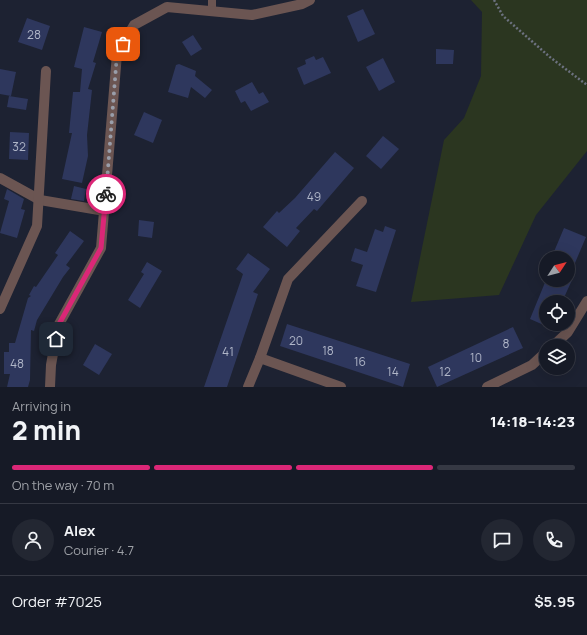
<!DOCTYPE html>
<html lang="en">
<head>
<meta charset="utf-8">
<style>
	body { margin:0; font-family:Manrope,sans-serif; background:#232732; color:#f1f3f6; height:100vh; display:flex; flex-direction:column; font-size:15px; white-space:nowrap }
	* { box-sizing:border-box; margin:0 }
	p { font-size:13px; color:#9ea1a7 }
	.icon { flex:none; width:22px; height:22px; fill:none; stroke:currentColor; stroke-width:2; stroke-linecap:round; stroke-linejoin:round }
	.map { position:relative; height:387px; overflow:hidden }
	.drawer { display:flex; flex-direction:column; background:#161a26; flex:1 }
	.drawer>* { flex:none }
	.needle { width:26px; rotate:54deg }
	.buttons { position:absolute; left:539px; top:251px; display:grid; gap:8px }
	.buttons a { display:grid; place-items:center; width:36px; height:36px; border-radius:50%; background:#161a26; box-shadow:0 4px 16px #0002,0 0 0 1px #353843; font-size:20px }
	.pin { position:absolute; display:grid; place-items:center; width:34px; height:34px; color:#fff; margin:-17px; border-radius:8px; box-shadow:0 2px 6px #0006 }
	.courier { position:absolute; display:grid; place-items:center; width:40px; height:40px; margin:-20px; border:3px solid #db2777; border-radius:50%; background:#fff; color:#222; box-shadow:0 1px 5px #0007 }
	.overview em { font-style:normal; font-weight:800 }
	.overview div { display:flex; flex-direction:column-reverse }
	.overview { display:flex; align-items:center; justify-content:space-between; height:68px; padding:0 12px }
	h1 { font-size:26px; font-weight:800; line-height:30px }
	.bar { display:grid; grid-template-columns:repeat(4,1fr); gap:6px 4px; align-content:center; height:48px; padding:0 12px }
	.bar i { height:5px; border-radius:3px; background:#353843 }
	.bar .on { background:#db2777 }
	.bar p { grid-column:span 4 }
	.line { display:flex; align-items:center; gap:10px; padding:0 12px; border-top:1px solid #353843 }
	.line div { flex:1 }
	.round { display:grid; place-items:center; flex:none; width:42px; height:42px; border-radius:21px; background:#232732 }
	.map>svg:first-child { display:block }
	.green { fill:#2b3620 }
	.building { fill:#2e375d }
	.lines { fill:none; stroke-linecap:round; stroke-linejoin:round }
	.path { stroke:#6d7280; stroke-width:2.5; stroke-dasharray:2 2; stroke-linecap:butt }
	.lane { stroke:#6b5552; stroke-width:8 }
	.street { stroke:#6b5552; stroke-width:10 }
	.done { stroke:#999eaa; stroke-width:4; stroke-dasharray:0 7.2 }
	.route { stroke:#db2777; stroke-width:5 }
	.labels { text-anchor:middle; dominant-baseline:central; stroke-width:3; stroke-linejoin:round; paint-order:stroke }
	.number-label { font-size:12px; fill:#b0b6c8 }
</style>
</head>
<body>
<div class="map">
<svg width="587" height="387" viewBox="0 0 587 387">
	<rect width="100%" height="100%" fill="#1d2232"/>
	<path class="green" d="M471,0H587V151L536,215L499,295L411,302L444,140L464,118L481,76L482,12Z"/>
	<g class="building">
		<path d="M363,9L375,34L358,42L347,16Z"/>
		<path d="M27,18L50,26L42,50L18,42Z"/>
		<path d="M84,27L102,32L93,62L96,63L88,89L92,90L87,135L88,156L82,183L62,179L72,133H69L73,92H80L82,69L74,67Z"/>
		<path d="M193,35L202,49L191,56L182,42Z"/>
		<path d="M436,49L454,50L453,64H436Z"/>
		<path d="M314,56L316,60L323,57L331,73L304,85L297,68L306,64L305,60Z"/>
		<path d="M383,58L395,82L379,91L366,67Z"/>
		<path d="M179,64L196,71L195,76L212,90L205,98L191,87L188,98L168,92L176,65Z"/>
		<path d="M0,69L16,72L11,96L0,94Z"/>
		<path d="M252,82L259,94L263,92L269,102L251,111L245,101L241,103L235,91Z"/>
		<path d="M9,96L28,99L26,110L7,107Z"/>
		<path d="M144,112L162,120L153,143L134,135Z"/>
		<path d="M10,132L29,133L28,160L9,159Z"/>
		<path d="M383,136L399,149L381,169L366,156Z"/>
		<path d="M335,152L354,168L317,211L314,209L296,228L300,231L287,247L263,227L277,211L279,213L295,198Z"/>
		<path d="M74,186L86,189L84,201L71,199Z"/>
		<path d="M7,189L24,199L21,209L25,210L17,238L0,233L9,201L4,199Z"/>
		<path d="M139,220L154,222L152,238L138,236Z"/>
		<path d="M385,226L396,230L376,292L356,286L363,265L351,261L355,248L367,252L375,229L383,232Z"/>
		<path d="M564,228L586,237L575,263L568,260V258L553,254Z"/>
		<path d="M70,231L84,241L66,265L70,268L63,277L37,320L34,331L31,330L30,380L28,387H7L10,374H4V352H9V343H15L28,298L31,296L29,295L34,286L36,287L58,255L55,253Z"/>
		<path d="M248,253L270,269L253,292L258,294L227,387H204L243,274L236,269Z"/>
		<path d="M147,262L162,271L140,308L128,300L144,274L141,272Z"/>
		<path d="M546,280V282L547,280H572L562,302H546V326L530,319Z"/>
		<path d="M287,324L410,364L403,387L280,346Z"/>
		<path d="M513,327L523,348L437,387L428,367Z"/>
		<path d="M95,344L112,354L99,375L83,365Z"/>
	</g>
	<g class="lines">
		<path class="path" d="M494,0L503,16L551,58L587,85"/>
		<path class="lane" d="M212,12V0"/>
		<g class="street">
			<path d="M0,178L40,200L105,211"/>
			<path d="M0,309L37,226L46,71"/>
			<path d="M553,346L568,332L587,301"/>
			<path d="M50,387L51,365L58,326L101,248L117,54L134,25L167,7L252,15L302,4L310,0"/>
			<path d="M248,387L260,358"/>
			<path d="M341,387L260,358L288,279L362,201"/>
			<path d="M487,387L532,365L546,352"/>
		</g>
	</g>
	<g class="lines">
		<path class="done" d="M106,194L117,54L123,44"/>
		<path class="route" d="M56,339L58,326L101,248L106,194"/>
	</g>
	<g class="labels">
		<g class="number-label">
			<text x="34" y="34">28</text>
			<text x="19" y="146">32</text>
			<text x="314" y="196">49</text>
			<text x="296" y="340">20</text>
			<text x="506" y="343">8</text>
			<text x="328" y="350">18</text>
			<text x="228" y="351">41</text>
			<text x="476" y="357">10</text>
			<text x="360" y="361">16</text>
			<text x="17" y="363">48</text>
			<text x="393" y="371">14</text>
			<text x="445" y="371">12</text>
		</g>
	</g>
</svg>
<div class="buttons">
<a><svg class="needle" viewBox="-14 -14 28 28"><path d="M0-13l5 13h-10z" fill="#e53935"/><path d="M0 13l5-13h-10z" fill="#9ea1a7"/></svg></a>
<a><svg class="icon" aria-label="locate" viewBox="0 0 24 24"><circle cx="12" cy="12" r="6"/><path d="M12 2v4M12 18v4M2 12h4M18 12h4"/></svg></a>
<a><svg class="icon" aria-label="layers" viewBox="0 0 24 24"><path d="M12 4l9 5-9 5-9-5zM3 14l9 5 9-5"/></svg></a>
</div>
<div class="pin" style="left:123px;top:44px;background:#ea580c"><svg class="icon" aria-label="bag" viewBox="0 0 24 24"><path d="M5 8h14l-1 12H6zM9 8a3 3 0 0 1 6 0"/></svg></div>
<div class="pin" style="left:56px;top:339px;background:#1f2937"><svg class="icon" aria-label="home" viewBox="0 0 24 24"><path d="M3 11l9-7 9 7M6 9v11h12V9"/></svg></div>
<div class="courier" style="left:106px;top:194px"><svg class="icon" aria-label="bike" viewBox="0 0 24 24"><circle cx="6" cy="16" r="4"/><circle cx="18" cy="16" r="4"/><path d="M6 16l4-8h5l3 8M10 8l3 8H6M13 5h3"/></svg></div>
</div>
<section class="drawer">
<div class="overview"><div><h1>2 min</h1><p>Arriving in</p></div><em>14:18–14:23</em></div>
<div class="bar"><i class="on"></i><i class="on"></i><i class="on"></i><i></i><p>On the way · 70 m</p></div>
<div class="line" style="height:72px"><a class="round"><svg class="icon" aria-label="person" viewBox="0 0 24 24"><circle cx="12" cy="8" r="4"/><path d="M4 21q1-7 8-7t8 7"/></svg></a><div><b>Alex</b><p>Courier · 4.7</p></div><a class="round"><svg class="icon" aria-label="chat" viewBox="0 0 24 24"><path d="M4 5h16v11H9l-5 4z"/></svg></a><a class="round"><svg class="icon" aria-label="phone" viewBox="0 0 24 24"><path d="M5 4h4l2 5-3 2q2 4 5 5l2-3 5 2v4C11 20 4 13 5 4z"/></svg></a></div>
<div class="line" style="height:52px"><div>Order #7025</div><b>$5.95</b></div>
</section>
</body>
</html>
